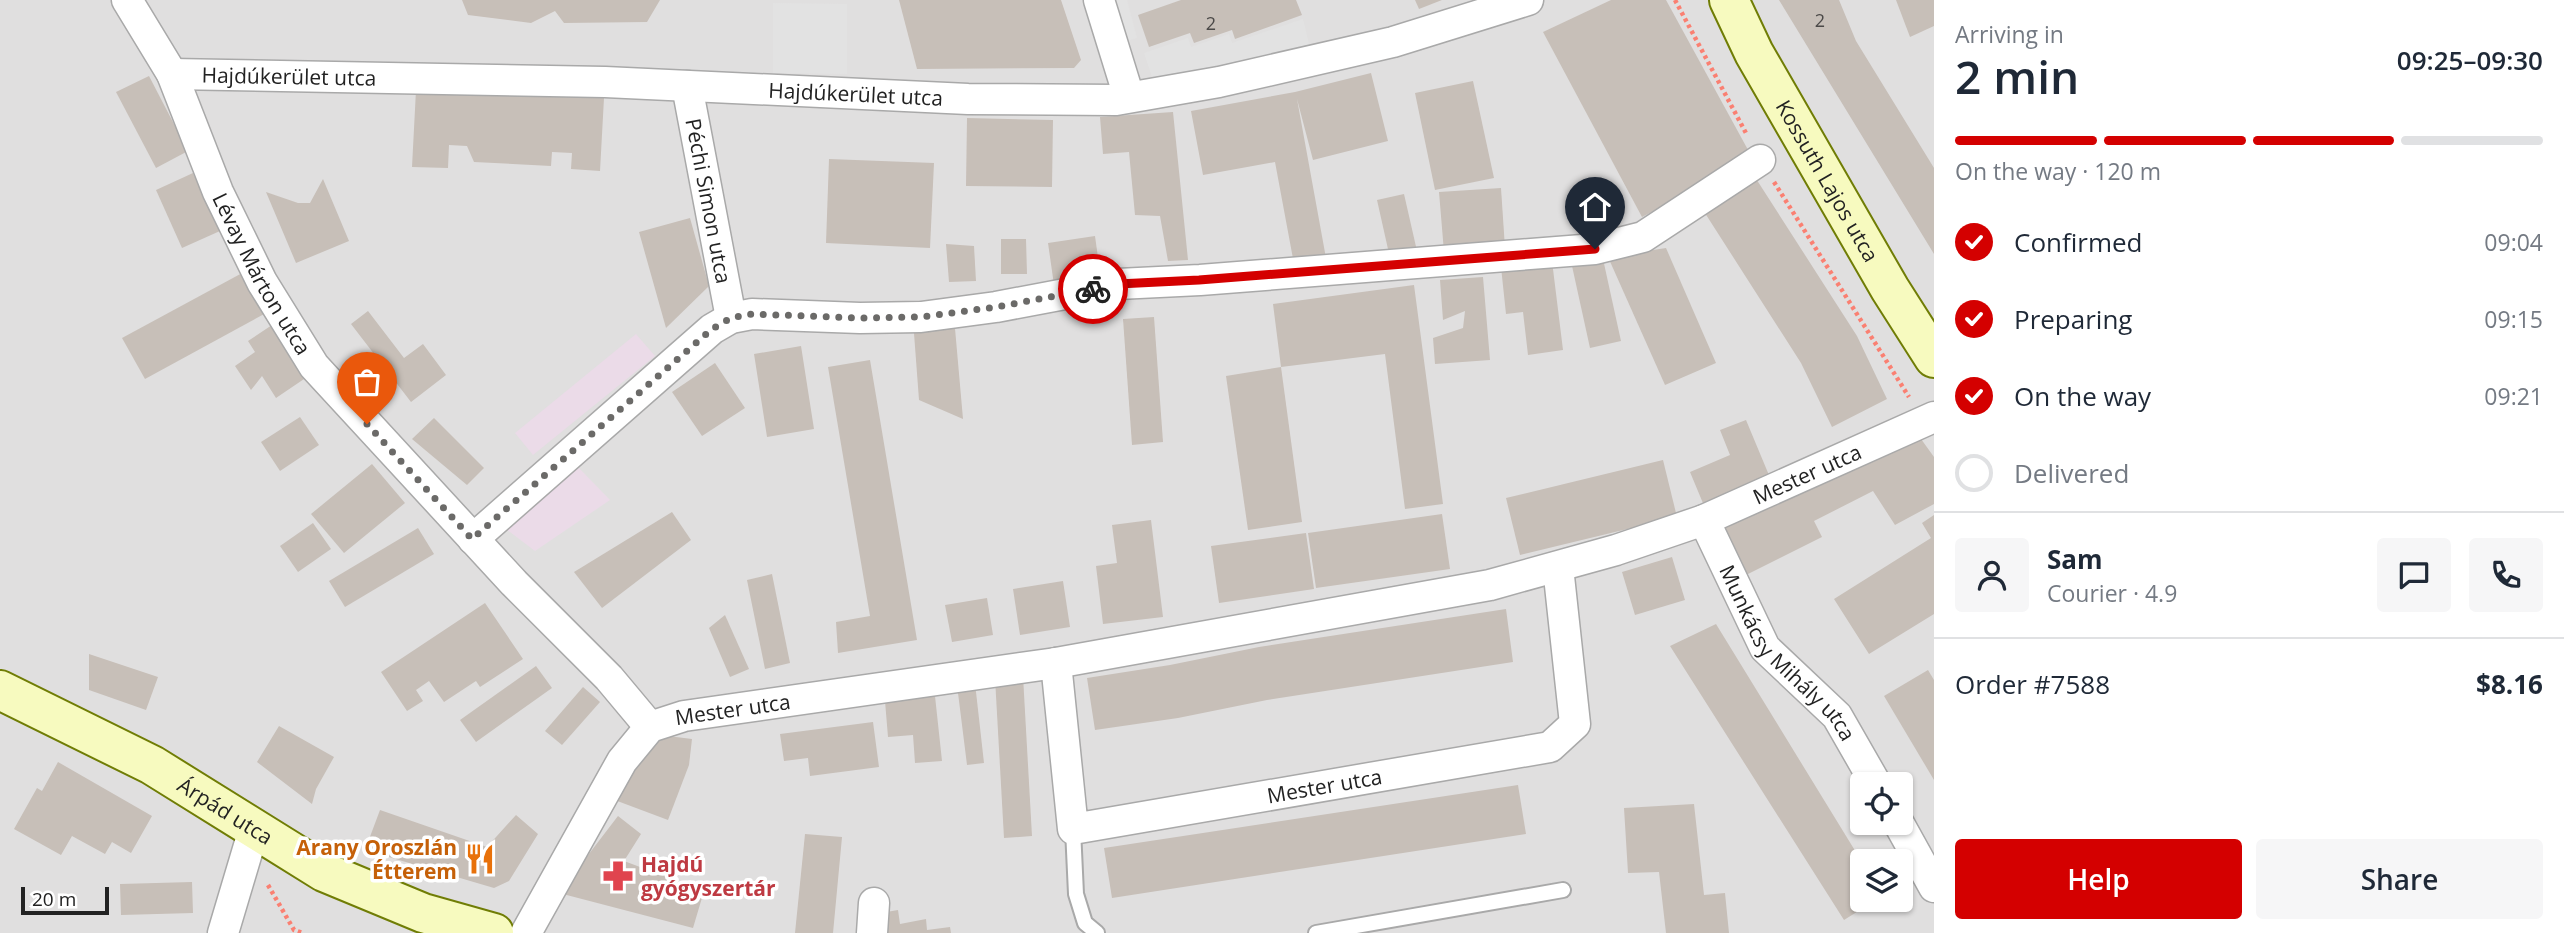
<!DOCTYPE html>
<html lang="en">
<head>
<meta charset="utf-8">
<style>
	body { margin:0; font-family:"Open Sans",sans-serif; background:#f6f6f7; color:#1f2937; height:100vh; display:flex; flex-direction:column; font-size:26px; white-space:nowrap }
	* { box-sizing:border-box; margin:0 }
	p { font-size:23px; color:#747a83 }
	.icon { flex:none; width:38px; height:38px; fill:none; stroke:currentColor; stroke-width:2; stroke-linecap:round; stroke-linejoin:round }
	.map { position:relative; flex:1; overflow:hidden }
	.panel { display:flex; flex-direction:column; background:#fff; width:630px }
	.panel>* { flex:none }
	.controls { position:absolute; left:1850px; top:772px; display:grid; gap:14px }
	.controls a { display:grid; place-items:center; width:63px; height:63px; border-radius:7px; background:#fff; box-shadow:0 2px 5px #0004; font-size:35px }
	.scale { position:absolute; left:21px; bottom:18px; width:88px; box-sizing:border-box; padding-left:7px; border:4px solid #222; border-top:0; font-size:19px; line-height:24px; white-space:nowrap; color:#222; -webkit-text-stroke:5px #fff; paint-order:stroke }
	.pin { position:absolute; display:grid; place-items:center; width:60px; height:60px; color:#fff; margin:-72px -30px; border-radius:50% 50% 50% 0; rotate:-45deg; box-shadow:0 0 7px #0007 }
	.pin .icon { rotate:45deg }
	.courier { position:absolute; display:grid; place-items:center; width:70px; height:70px; margin:-35px; border:5px solid #d40000; border-radius:50%; background:#fff; color:#222; box-shadow:0 2px 9px #0007 }
	.overview em { font-style:normal; font-weight:600 }
	.overview div { display:flex; flex-direction:column-reverse }
	.overview { display:flex; align-items:center; justify-content:space-between; height:119px; padding:0 21px }
	h1 { font-size:46px; font-weight:600; line-height:52px }
	.bar { display:grid; grid-template-columns:repeat(4,1fr); gap:10px 7px; align-content:center; height:84px; padding:0 21px }
	.bar i { height:9px; border-radius:5px; background:#e0e1e3 }
	.bar .current { background:#d40000 }
	.bar p { grid-column:span 4 }
	.line { display:flex; align-items:center; gap:18px; padding:0 21px; border-top:2px solid #e0e1e3 }
	.line div { flex:1 }
	.round { display:grid; place-items:center; flex:none; width:74px; height:74px; border-radius:7px; background:#f6f6f7 }
	ol { padding:0 21px; list-style:none }
	li { display:flex; align-items:center; gap:21px; height:77px }
	li p { margin-inline-start:auto }
	li .icon { padding:7px; border-radius:50%; background:#d40000; color:#fff; stroke-width:4 }
	li:last-child { color:#747a83 }
	li i { width:38px; height:38px; border:4px solid #e0e1e3; border-radius:50% }
	.action { display:flex; gap:14px; margin-top:auto; padding:14px 21px }
	.action a { flex:1; height:80px; border-radius:7px; background:#d40000; color:#fff; font-size:28px; font-weight:600; line-height:80px; text-align:center }
	.action a+a { background:#f6f6f7; color:#1f2937 }
	main { display:flex; flex:1; min-height:0 }
	.map>svg:first-child { display:block }
	.residential { fill:#e0dfdf; fill-rule:evenodd }
	.industrial { fill:#ebdbe8 }
	.parking { fill:#e2e2e2 }
	.building { fill:#c7bfb8 }
	.lines { fill:none; stroke-linecap:round; stroke-linejoin:round }
	.lane-casing { stroke:#a9a9a9; stroke-width:18 }
	.street-casing { stroke:#a9a9a9; stroke-width:33 }
	.secondary-casing { stroke:#707d05; stroke-width:42 }
	.path { stroke:#fa8072; stroke-width:4.5; stroke-dasharray:3.5 3.5; stroke-linecap:butt }
	.lane { stroke:#fff; stroke-width:14 }
	.street { stroke:#fff; stroke-width:30 }
	.secondary { stroke:#f7fabf; stroke-width:38 }
	.done { stroke:#6b6a68; stroke-width:7; stroke-dasharray:0 12.6 }
	.route { stroke:#d40000; stroke-width:9 }
	.labels { text-anchor:middle; dominant-baseline:central; stroke-width:7; stroke-linejoin:round; paint-order:stroke }
	.number-label { font-size:18px; fill:#4b4948 }
	.street-label { font-size:21px; fill:#222; stroke:#fff }
	.food-label { font-size:21px; font-weight:bold; fill:#c56008; stroke:#fff; text-anchor:end }
	.health-label { font-size:21px; font-weight:bold; fill:#be3a42; stroke:#fff; text-anchor:start }
</style>
</head>
<body>
<main>
<div class="map">
<svg width="1934" height="933" viewBox="0 0 1934 933">
	<rect width="100%" height="100%" fill="#f2efe9"/>
	<path class="residential" d="M0,0H1934V933H0ZM1862,784H1900V822H1862ZM1862,861H1900V900H1862Z"/>
	<g class="industrial">
		<path d="M636,334L655,356L533,455L515,433Z"/>
		<path d="M577,466L610,500L535,551L502,526Z"/>
	</g>
	<g class="parking">
		<path d="M1099,0H1127L1137,38L1113,45Z"/>
		<path d="M773,3L847,4V74L773,73Z"/>
		<path d="M1303,19L1313,60L1157,92L1144,53L1188,38L1191,47L1229,34L1232,43Z"/>
	</g>
	<g class="building">
		<path d="M462,0H660L647,22L564,23L555,11L531,23L468,15Z"/>
		<path d="M899,0H1061L1081,60L1074,68L917,69Z"/>
		<path d="M1181,0H1296L1302,15L1235,39L1232,30L1194,43L1190,33L1149,47L1138,15Z"/>
		<path d="M1415,0H1442L1419,9Z"/>
		<path d="M1611,0H1666L1753,159L1642,217L1543,32Z"/>
		<path d="M1779,0H1839L1856,41L1934,168V254Z"/>
		<path d="M1896,0H1934V26L1910,37Z"/>
		<path d="M1371,73L1388,141L1313,160L1297,99L1326,258L1294,264L1275,162L1203,175L1191,111L1295,92Z"/>
		<path d="M149,76L188,151L156,168L116,92Z"/>
		<path d="M1473,81L1494,178L1435,190L1415,93Z"/>
		<path d="M416,90L604,98L600,171L571,169L572,153L552,152L551,166L474,162L467,146L449,145L448,168L412,167Z"/>
		<path d="M1173,112L1188,260L1168,261L1160,216L1135,215L1129,152L1103,154L1100,117Z"/>
		<path d="M967,118L1053,120L1052,187L966,186Z"/>
		<path d="M829,159L934,163L930,248L826,243Z"/>
		<path d="M193,173L220,231L182,248L156,190Z"/>
		<path d="M1753,174L1857,336L1887,399L1832,427L1801,363L1703,210Z"/>
		<path d="M323,179L349,241L296,263L266,192L298,203H310Z"/>
		<path d="M1501,188L1505,248L1444,252L1439,192Z"/>
		<path d="M1404,194L1417,251L1390,258L1377,200Z"/>
		<path d="M690,218L709,286L666,328L639,232Z"/>
		<path d="M1095,236L1101,279L1054,285L1048,243Z"/>
		<path d="M1001,239H1026L1027,274H1001Z"/>
		<path d="M946,244L974,246L976,281L949,282Z"/>
		<path d="M1666,248L1716,363L1665,385L1608,257Z"/>
		<path d="M1603,259L1621,341L1590,348L1572,266Z"/>
		<path d="M1552,261L1563,350L1528,355L1523,312L1506,314L1501,267Z"/>
		<path d="M244,272L266,313L145,379L122,338Z"/>
		<path d="M1483,277L1490,360L1435,364L1433,338L1463,328L1465,311L1443,320L1440,280Z"/>
		<path d="M1414,285L1443,504L1405,509L1385,354L1281,367L1273,304Z"/>
		<path d="M368,311L404,358L423,344L446,375L411,402L351,324Z"/>
		<path d="M954,317L963,419L919,400L913,320Z"/>
		<path d="M1154,317L1163,442L1132,445L1123,319Z"/>
		<path d="M272,325L307,377L276,398L262,376L251,390L235,366L255,352L248,341Z"/>
		<path d="M801,346L814,429L767,437L754,354Z"/>
		<path d="M870,360L917,640L838,653L836,622L870,616L828,367Z"/>
		<path d="M715,363L745,408L702,436L672,392Z"/>
		<path d="M1281,367L1302,522L1248,530L1226,376Z"/>
		<path d="M300,417L319,445L280,471L261,442Z"/>
		<path d="M434,418L484,468L467,485L412,439Z"/>
		<path d="M1746,420L1771,480L1705,508L1690,472L1730,455L1720,430Z"/>
		<path d="M1916,432L1934,457V504L1895,525L1873,491L1814,521L1822,537L1744,576L1718,525Z"/>
		<path d="M1663,460L1677,517L1520,555L1506,498Z"/>
		<path d="M372,464L405,503L344,553L311,514Z"/>
		<path d="M672,512L691,540L602,608L574,572Z"/>
		<path d="M1442,514L1450,569L1316,588L1308,533Z"/>
		<path d="M1934,515V614L1869,654L1834,599L1931,538L1922,523Z"/>
		<path d="M1151,520L1163,617L1103,624L1096,566L1117,563L1112,525Z"/>
		<path d="M313,523L331,549L298,572L280,546Z"/>
		<path d="M418,528L434,554L345,607L329,581Z"/>
		<path d="M1306,533L1314,589L1219,603L1211,546Z"/>
		<path d="M1672,557L1685,600L1635,615L1622,572Z"/>
		<path d="M772,574L790,663L765,669L747,580Z"/>
		<path d="M1063,581L1070,627L1020,635L1013,589Z"/>
		<path d="M987,598L993,635L952,642L945,605Z"/>
		<path d="M485,603L523,659L480,687L476,681L444,702L429,681L416,690L423,701L407,711L381,672Z"/>
		<path d="M1506,609L1513,662L1267,700L1178,718L1095,730L1087,678L1170,665L1259,647Z"/>
		<path d="M725,615L749,669L730,677L709,628Z"/>
		<path d="M1716,624L1862,862V900H1876L1844,920L1670,646Z"/>
		<path d="M89,654L158,677L146,710L89,690Z"/>
		<path d="M536,666L552,688L476,742L460,720Z"/>
		<path d="M1928,670L1934,680V780L1884,696Z"/>
		<path d="M1023,676L1032,836L1004,838L995,678Z"/>
		<path d="M975,683L984,763L967,765L957,685Z"/>
		<path d="M583,687L600,702L562,745L545,731Z"/>
		<path d="M935,696L942,761L915,763L913,735L888,737L885,701Z"/>
		<path d="M873,722L879,767L810,776L808,758L784,761L780,734Z"/>
		<path d="M279,726L334,757L316,789L312,804L257,762Z"/>
		<path d="M660,735L692,739L689,765L668,820L612,799Z"/>
		<path d="M58,762L152,816L131,853L112,842L105,854L72,836L61,855L14,829L37,788L42,791Z"/>
		<path d="M1518,785L1526,834L1112,898L1104,848Z"/>
		<path d="M1694,804L1704,895L1725,893L1729,933H1666L1659,872L1628,873L1624,808Z"/>
		<path d="M380,810L487,847L516,815L538,834L509,881L494,888L365,850Z"/>
		<path d="M618,816L641,834L624,861L704,891L693,928L559,893Z"/>
		<path d="M805,834L842,837L833,933H795Z"/>
		<path d="M192,882L193,913L121,915L120,884Z"/>
		<path d="M898,910L900,924L926,919L927,930L950,927L951,933H878L875,914Z"/>
	</g>
	<g class="lines">
		<g class="lane-casing">
			<g id="lane">
				<path d="M1073,829L1076,894L1085,923L1097,933"/>
				<path d="M1316,933L1563,890"/>
			</g>
		</g>
		<g class="street-casing">
			<g id="street">
				<path id="s1" d="M127,0L172,74L218,192L262,282L314,366L514,583L609,678L650,727"/>
				<path d="M1099,0L1129,97"/>
				<path id="s2" d="M172,74L605,82L968,99L1116,100L1219,82L1393,42L1528,0"/>
				<path id="s3" d="M687,86L731,318"/>
				<path id="s4" d="M1704,520L1765,648L1837,716L1876,784"/>
				<path d="M473,539L712,329L731,318L752,314L860,318L921,317L996,307L1118,284L1200,280L1595,249L1643,237L1760,160"/>
				<path id="s5" d="M1056,663L1073,829L1550,747L1575,724L1558,567"/>
				<path d="M1898,822L1934,887"/>
				<path d="M223,933L254,829"/>
				<path id="s6" d="M526,933L622,761L650,727L684,716L1056,663L1490,585L1616,550L1704,520L1934,417"/>
				<path d="M872,933L874,903"/>
			</g>
		</g>
		<g class="secondary-casing">
			<g id="secondary">
				<path id="s7" d="M1729,0L1754,53L1890,289L1934,358"/>
				<path id="s8" d="M0,690L152,765L324,872L423,913L494,933"/>
			</g>
		</g>
		<g class="path">
			<path d="M1675,0L1747,135"/>
			<path d="M1774,182L1909,397"/>
			<path d="M268,885L294,930L303,933"/>
		</g>
		<use href="#lane" class="lane"/>
		<use href="#street" class="street"/>
		<use href="#secondary" class="secondary"/>
	</g>
	<g class="lines">
		<path class="done" d="M367,424L472,539L712,329L731,318L752,314L860,318L921,317L996,307L1093,289"/>
		<path class="route" d="M1093,289L1118,284L1199,280L1595,249"/>
	</g>
	<defs>
		<g id="restaurant-bare" transform="scale(2.415)"><path d="M-5-6h1v4h1v-4h1v4h1v-4h1v5L-1.5 .5V6h-2V.5L-5-1ZM5-6V6H3V1.5H1.5Q1.5-4 5-6Z" fill="#e8710a" stroke="#fff" stroke-width="2.5" paint-order="stroke"/></g>
		<g id="pharmacy-bare" transform="scale(2.415)"><path d="M-2-6h4v4h4v4h-4v4h-4v-4h-4v-4h4Z" fill="#e0444e" stroke="#fff" stroke-width="2.5" paint-order="stroke"/></g>
	</defs>
	<g fill-rule="evenodd">
		<use href="#restaurant-bare" x="480" y="859"/>
		<use href="#pharmacy-bare" x="618" y="876"/>
	</g>
	<g class="labels">
		<g class="number-label">
			<text x="1820" y="20">2</text>
			<text x="1211" y="23">2</text>
		</g>
		<g class="street-label">
			<text stroke="none"><textPath href="#s2" startOffset="117">Hajdúkerület utca</textPath></text>
			<text stroke="none"><textPath href="#s2" startOffset="684">Hajdúkerület utca</textPath></text>
			<text stroke="none"><textPath href="#s7" startOffset="206">Kossuth Lajos utca</textPath></text>
			<text stroke="none"><textPath href="#s3" startOffset="117">Péchi Simon utca</textPath></text>
			<text stroke="none"><textPath href="#s1" startOffset="306">Lévay Márton utca</textPath></text>
			<text stroke="none"><textPath href="#s6" startOffset="1430">Mester utca</textPath></text>
			<text stroke="none"><textPath href="#s4" startOffset="159">Munkácsy Mihály utca</textPath></text>
			<text stroke="none"><textPath href="#s6" startOffset="326">Mester utca</textPath></text>
			<text stroke="none"><textPath href="#s5" startOffset="422">Mester utca</textPath></text>
			<text stroke="none"><textPath href="#s8" startOffset="256">Árpád utca</textPath></text>
		</g>
		<g class="food-label">
			<text x="457" y="847">Arany Oroszlán<tspan x="457" dy="24">Étterem</tspan></text>
		</g>
		<g class="health-label">
			<text x="641" y="864">Hajdú<tspan x="641" dy="24">gyógyszertár</tspan></text>
		</g>
	</g>
</svg>
<div class="controls">
<a><svg class="icon" aria-label="locate" viewBox="0 0 24 24"><circle cx="12" cy="12" r="6"/><path d="M12 2v4M12 18v4M2 12h4M18 12h4"/></svg></a>
<a><svg class="icon" aria-label="layers" viewBox="0 0 24 24"><path d="M12 4l9 5-9 5-9-5zM3 14l9 5 9-5"/></svg></a>
</div>
<div class="scale">20 m</div>
<div class="pin" style="left:367px;top:424px;background:#ea580c"><svg class="icon" aria-label="bag" viewBox="0 0 24 24"><path d="M5 8h14l-1 12H6zM9 8a3 3 0 0 1 6 0"/></svg></div>
<div class="pin" style="left:1595px;top:249px;background:#1f2937"><svg class="icon" aria-label="home" viewBox="0 0 24 24"><path d="M3 11l9-7 9 7M6 9v11h12V9"/></svg></div>
<div class="courier" style="left:1093px;top:289px"><svg class="icon" aria-label="bike" viewBox="0 0 24 24"><circle cx="6" cy="16" r="4"/><circle cx="18" cy="16" r="4"/><path d="M6 16l4-8h5l3 8M10 8l3 8H6M13 5h3"/></svg></div>
</div>
<section class="panel">
<div class="overview"><div><h1>2 min</h1><p>Arriving in</p></div><em>09:25–09:30</em></div>
<div class="bar"><i class="current"></i><i class="current"></i><i class="current"></i><i></i><p>On the way · 120 m</p></div>
<ol>
<li><svg class="icon" aria-label="check" viewBox="0 0 24 24"><path d="M5 12l5 5 9-10"/></svg>Confirmed<p>09:04</p></li>
<li><svg class="icon" aria-label="check" viewBox="0 0 24 24"><path d="M5 12l5 5 9-10"/></svg>Preparing<p>09:15</p></li>
<li><svg class="icon" aria-label="check" viewBox="0 0 24 24"><path d="M5 12l5 5 9-10"/></svg>On the way<p>09:21</p></li>
<li><i></i>Delivered</li>
</ol>
<div class="line" style="height:126px"><a class="round"><svg class="icon" aria-label="person" viewBox="0 0 24 24"><circle cx="12" cy="8" r="4"/><path d="M4 21q1-7 8-7t8 7"/></svg></a><div><b>Sam</b><p>Courier · 4.9</p></div><a class="round"><svg class="icon" aria-label="chat" viewBox="0 0 24 24"><path d="M4 5h16v11H9l-5 4z"/></svg></a><a class="round"><svg class="icon" aria-label="phone" viewBox="0 0 24 24"><path d="M5 4h4l2 5-3 2q2 4 5 5l2-3 5 2v4C11 20 4 13 5 4z"/></svg></a></div>
<div class="line" style="height:91px"><div>Order #7588</div><b>$8.16</b></div>
<div class="action"><a>Help</a><a>Share</a></div>
</section>
</main>
</body>
</html>
